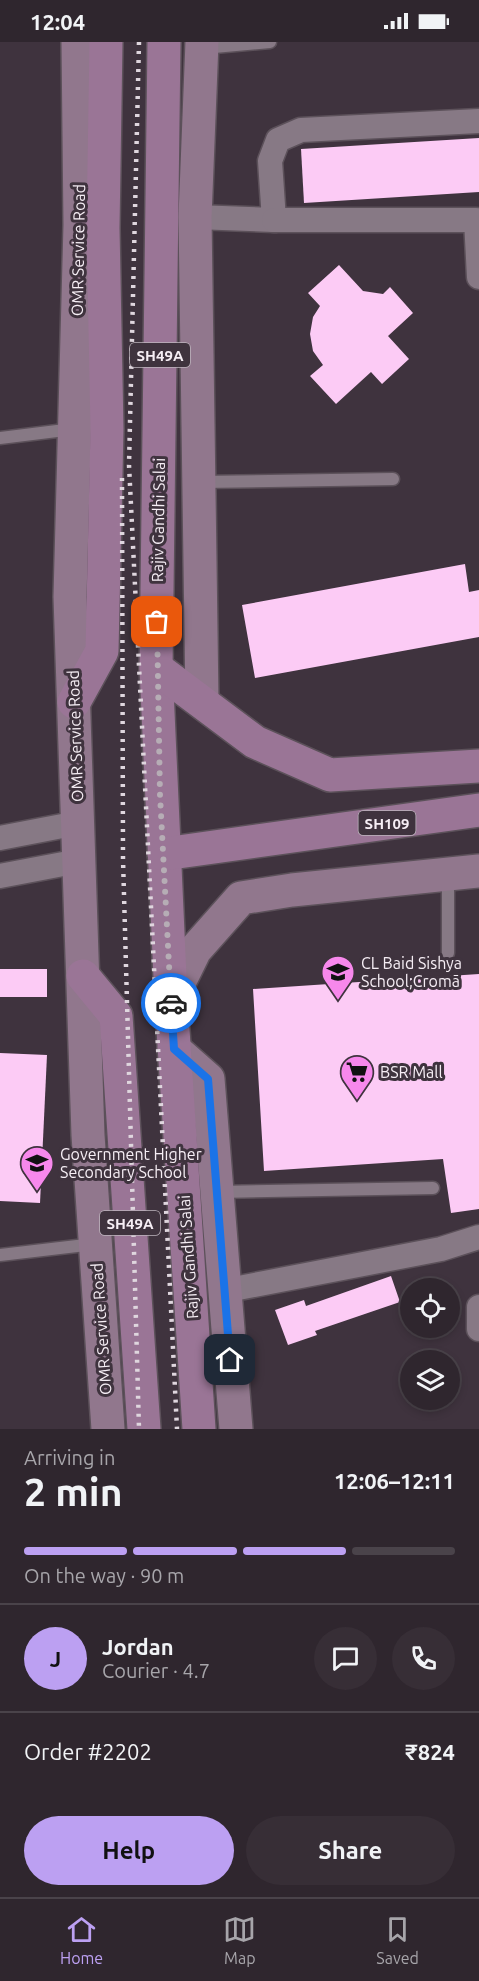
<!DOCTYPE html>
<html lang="en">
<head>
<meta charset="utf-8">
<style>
	body { margin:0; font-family:Ubuntu,sans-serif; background:#372e36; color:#f1f3f6; height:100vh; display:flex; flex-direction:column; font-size:22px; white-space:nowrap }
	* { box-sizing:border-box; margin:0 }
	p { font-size:20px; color:#a7a5aa }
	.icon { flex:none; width:33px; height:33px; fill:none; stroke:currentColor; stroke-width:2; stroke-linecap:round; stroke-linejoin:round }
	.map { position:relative; height:1387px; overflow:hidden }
	.sheet { display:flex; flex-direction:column; background:#2f262e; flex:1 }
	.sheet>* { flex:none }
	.fabs { position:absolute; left:400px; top:1236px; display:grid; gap:12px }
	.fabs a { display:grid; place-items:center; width:60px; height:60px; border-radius:50%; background:#2f262e; box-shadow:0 3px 9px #0003,0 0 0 2px #4a434a; font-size:30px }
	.pin { position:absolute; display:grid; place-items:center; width:51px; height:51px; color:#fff; margin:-26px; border-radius:12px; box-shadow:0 3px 9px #0006 }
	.courier { position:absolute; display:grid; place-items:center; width:60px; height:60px; margin:-30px; border:4px solid #1a73e8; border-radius:50%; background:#fff; color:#222; box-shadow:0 2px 8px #0007 }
	.overview em { font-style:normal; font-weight:600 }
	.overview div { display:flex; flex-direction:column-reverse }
	.overview { display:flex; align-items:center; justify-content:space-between; height:102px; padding:0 24px }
	h1 { font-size:39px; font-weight:600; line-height:45px }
	.bar { display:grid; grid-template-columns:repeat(4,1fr); gap:9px 6px; align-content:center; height:72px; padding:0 24px }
	.bar i { height:8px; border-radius:4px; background:#4a434a }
	.bar .active { background:#bca0f2 }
	.bar p { grid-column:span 4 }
	.line { display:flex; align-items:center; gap:15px; padding:0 24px; border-top:2px solid #4a434a }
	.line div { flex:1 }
	.round { display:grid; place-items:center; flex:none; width:63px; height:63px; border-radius:32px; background:#372e36 }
	.action { display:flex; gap:12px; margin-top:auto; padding:12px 24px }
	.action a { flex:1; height:69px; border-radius:36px; background:#bca0f2; color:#111; font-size:24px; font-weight:600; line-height:69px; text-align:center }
	.action a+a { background:#372e36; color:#f1f3f6 }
	.status { display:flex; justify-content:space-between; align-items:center; height:42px; padding:0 30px; background:#2f262e; direction:ltr }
	.status svg { height:16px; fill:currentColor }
	.dock { display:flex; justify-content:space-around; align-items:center; height:84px; border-top:2px solid #4a434a; background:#2f262e; font-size:16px; color:#a7a5aa }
	.dock a { display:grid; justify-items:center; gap:3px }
	.dock .active { color:#bca0f2 }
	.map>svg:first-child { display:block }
	.building { fill:#fccbf5 }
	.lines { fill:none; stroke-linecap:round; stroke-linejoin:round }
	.lane-casing { stroke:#5c515a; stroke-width:15 }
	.street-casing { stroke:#5c515a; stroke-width:27 }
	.secondary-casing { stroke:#5c515a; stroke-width:36 }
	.primary-casing { stroke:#5c515a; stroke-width:36 }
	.lane { stroke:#877985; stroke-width:12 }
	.street { stroke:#877985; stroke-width:24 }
	.secondary { stroke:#91778d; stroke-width:33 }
	.primary { stroke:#9a7596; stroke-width:33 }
	.rail { stroke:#dfd6de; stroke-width:4.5; stroke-dasharray:3 6; stroke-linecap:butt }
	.done { stroke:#b6adb5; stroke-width:6; stroke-dasharray:0 10.8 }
	.route { stroke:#1a73e8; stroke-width:8 }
	.labels { text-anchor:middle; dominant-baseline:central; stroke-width:6; stroke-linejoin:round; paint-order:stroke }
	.shield { fill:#3f333e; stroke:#bfb6be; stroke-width:1.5 }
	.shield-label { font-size:15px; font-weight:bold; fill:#f6eef5 }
	.street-label { font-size:16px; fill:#f6eef5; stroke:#3f333e }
	.poi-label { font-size:16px; fill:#f6eef5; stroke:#3f333e; text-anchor:start }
</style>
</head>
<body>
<div class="status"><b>12:04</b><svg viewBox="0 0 49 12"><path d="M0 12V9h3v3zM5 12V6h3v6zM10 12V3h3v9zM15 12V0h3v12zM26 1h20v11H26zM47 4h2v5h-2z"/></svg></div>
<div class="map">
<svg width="479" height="1387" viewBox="0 0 479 1387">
	<rect width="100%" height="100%" fill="#3f333e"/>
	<g class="building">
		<path d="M479,96V150L304,161L301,107Z"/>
		<path d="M339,223L363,249L383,252L390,245L413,271L388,294L409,317L382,342L371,330L336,362L310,334L323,323L313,309L310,292L313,275L320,264L308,251Z"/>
		<path d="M465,522L469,550L479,548V595L255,636L242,563Z"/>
		<rect x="0" y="927" width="47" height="28"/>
		<path d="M479,932V1167L451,1171L443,1117L264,1129L253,947Z"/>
		<path d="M0,1011L47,1013L40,1161L0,1159Z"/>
		<path d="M391,1234L400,1260L315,1289L317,1293L288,1303L275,1268L304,1258L306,1264Z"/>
	</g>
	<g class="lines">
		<g class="lane-casing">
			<g id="lane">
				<path d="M203,6L270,0"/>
				<path d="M0,396L73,387"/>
				<path d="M201,440L393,437"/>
				<path d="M448,835V911"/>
				<path d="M218,1150L433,1146"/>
				<path d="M0,1213L94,1202"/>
			</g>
		</g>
		<g class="street-casing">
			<g id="street">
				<path d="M195,175L274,178L270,119L278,98L301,88L479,79"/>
				<path d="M274,178H476L479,235"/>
				<path d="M0,796L78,781"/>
				<path d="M0,834L79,819"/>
				<path d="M223,1249L441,1207L479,1195"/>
				<path d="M479,1265V1287"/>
			</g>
		</g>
		<g class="secondary-casing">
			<g id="secondary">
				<path d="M78,0L80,183L70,555L88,1093L108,1387"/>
				<path d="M202,0L195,175L202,658"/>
				<path d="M171,957L195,908L241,856L292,848L479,829"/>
				<path d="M174,1007L208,1037L236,1387"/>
			</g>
		</g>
		<g class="primary-casing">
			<g id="primary">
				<path d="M164,0L156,626L171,957L199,1387"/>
				<path d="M156,626L255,700L330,733L479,724"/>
				<path d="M74,660L102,609L107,387L103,186L106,0"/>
				<path d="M164,812L479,768"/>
				<path d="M83,934L116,974L144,1387"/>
			</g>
		</g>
		<use href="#lane" class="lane"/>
		<use href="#street" class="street"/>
		<use href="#secondary" class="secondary"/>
		<use href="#primary" class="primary"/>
		<g class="rail">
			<path d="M139,0L129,423L177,1387"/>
			<path d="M122,436L123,817L139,1387"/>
		</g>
	</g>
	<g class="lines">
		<path class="done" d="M157,580L160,753L171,961"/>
		<path class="route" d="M171,961L174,1007L208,1037L230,1318"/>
	</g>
	<defs>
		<g id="school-pin" transform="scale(1.725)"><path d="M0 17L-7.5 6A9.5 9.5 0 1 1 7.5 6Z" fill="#f788ec" stroke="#3f333e"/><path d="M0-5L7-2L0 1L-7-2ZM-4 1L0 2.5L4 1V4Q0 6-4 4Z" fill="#111"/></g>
		<g id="supermarket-pin" transform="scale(1.725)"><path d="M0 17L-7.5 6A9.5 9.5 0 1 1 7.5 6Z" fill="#f788ec" stroke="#3f333e"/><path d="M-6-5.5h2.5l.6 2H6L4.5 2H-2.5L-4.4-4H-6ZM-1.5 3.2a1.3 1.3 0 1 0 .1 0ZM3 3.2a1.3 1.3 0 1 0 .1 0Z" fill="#111"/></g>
	</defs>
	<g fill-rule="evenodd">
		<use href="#school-pin" x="338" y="930"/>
		<use href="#supermarket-pin" x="357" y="1030"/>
		<use href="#school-pin" x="37" y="1121"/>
	</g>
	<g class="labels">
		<g class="shield">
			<rect x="130" y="301" width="60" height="24" rx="4.5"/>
			<rect x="358.5" y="769" width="57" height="24" rx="4.5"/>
			<rect x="100" y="1169" width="60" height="24" rx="4.5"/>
		</g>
		<g class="shield-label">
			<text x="160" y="313">SH49A</text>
			<text x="387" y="781">SH109</text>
			<text x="130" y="1181">SH49A</text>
		</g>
		<g class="street-label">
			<text transform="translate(78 208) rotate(-89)">OMR Service Road</text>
			<text transform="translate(158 478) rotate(-89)">Rajiv Gandhi Salai</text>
			<text transform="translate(75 694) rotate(-92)">OMR Service Road</text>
			<text transform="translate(188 1215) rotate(-94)">Rajiv Gandhi Salai</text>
			<text transform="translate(101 1287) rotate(-94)">OMR Service Road</text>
		</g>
		<g class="poi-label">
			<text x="361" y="921">CL Baid Sishya<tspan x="361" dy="18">School;Cromā</tspan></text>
			<text x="380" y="1030">BSR Mall</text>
			<text x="60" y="1112">Government Higher<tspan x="60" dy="18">Secondary School</tspan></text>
		</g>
	</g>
</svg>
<div class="fabs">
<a><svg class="icon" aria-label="locate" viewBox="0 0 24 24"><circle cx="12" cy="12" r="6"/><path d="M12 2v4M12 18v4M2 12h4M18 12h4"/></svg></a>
<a><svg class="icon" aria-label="layers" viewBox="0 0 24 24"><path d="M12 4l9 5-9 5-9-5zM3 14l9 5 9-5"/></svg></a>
</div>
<div class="pin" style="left:157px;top:580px;background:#ea580c"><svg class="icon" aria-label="bag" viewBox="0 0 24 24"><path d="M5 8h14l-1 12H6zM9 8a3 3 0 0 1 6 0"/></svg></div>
<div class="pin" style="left:230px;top:1318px;background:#1f2937"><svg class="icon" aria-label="home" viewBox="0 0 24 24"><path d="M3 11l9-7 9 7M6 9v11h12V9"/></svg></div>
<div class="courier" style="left:171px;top:961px"><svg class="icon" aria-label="car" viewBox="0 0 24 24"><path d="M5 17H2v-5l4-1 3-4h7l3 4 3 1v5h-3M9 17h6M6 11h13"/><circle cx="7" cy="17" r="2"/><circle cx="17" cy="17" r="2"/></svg></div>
</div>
<section class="sheet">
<div class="overview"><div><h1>2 min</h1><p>Arriving in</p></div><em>12:06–12:11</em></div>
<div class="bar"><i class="active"></i><i class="active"></i><i class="active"></i><i></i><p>On the way · 90 m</p></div>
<div class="line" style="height:108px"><b class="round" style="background:#bca0f2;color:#111">J</b><div><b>Jordan</b><p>Courier · 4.7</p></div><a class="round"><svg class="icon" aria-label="chat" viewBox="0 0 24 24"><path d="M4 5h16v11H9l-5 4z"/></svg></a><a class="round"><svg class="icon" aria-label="phone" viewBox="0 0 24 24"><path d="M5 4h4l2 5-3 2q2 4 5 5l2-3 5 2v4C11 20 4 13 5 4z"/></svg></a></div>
<div class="line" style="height:78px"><div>Order #2202</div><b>₹824</b></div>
<div class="action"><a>Help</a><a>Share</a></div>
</section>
<nav class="dock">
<a class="active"><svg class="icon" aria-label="home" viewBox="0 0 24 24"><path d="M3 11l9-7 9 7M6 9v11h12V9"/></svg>Home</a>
<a><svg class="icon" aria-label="map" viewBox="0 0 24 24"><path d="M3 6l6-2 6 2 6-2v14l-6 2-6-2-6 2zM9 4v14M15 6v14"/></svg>Map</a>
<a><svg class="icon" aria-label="saved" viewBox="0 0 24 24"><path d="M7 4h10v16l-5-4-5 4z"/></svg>Saved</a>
</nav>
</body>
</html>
